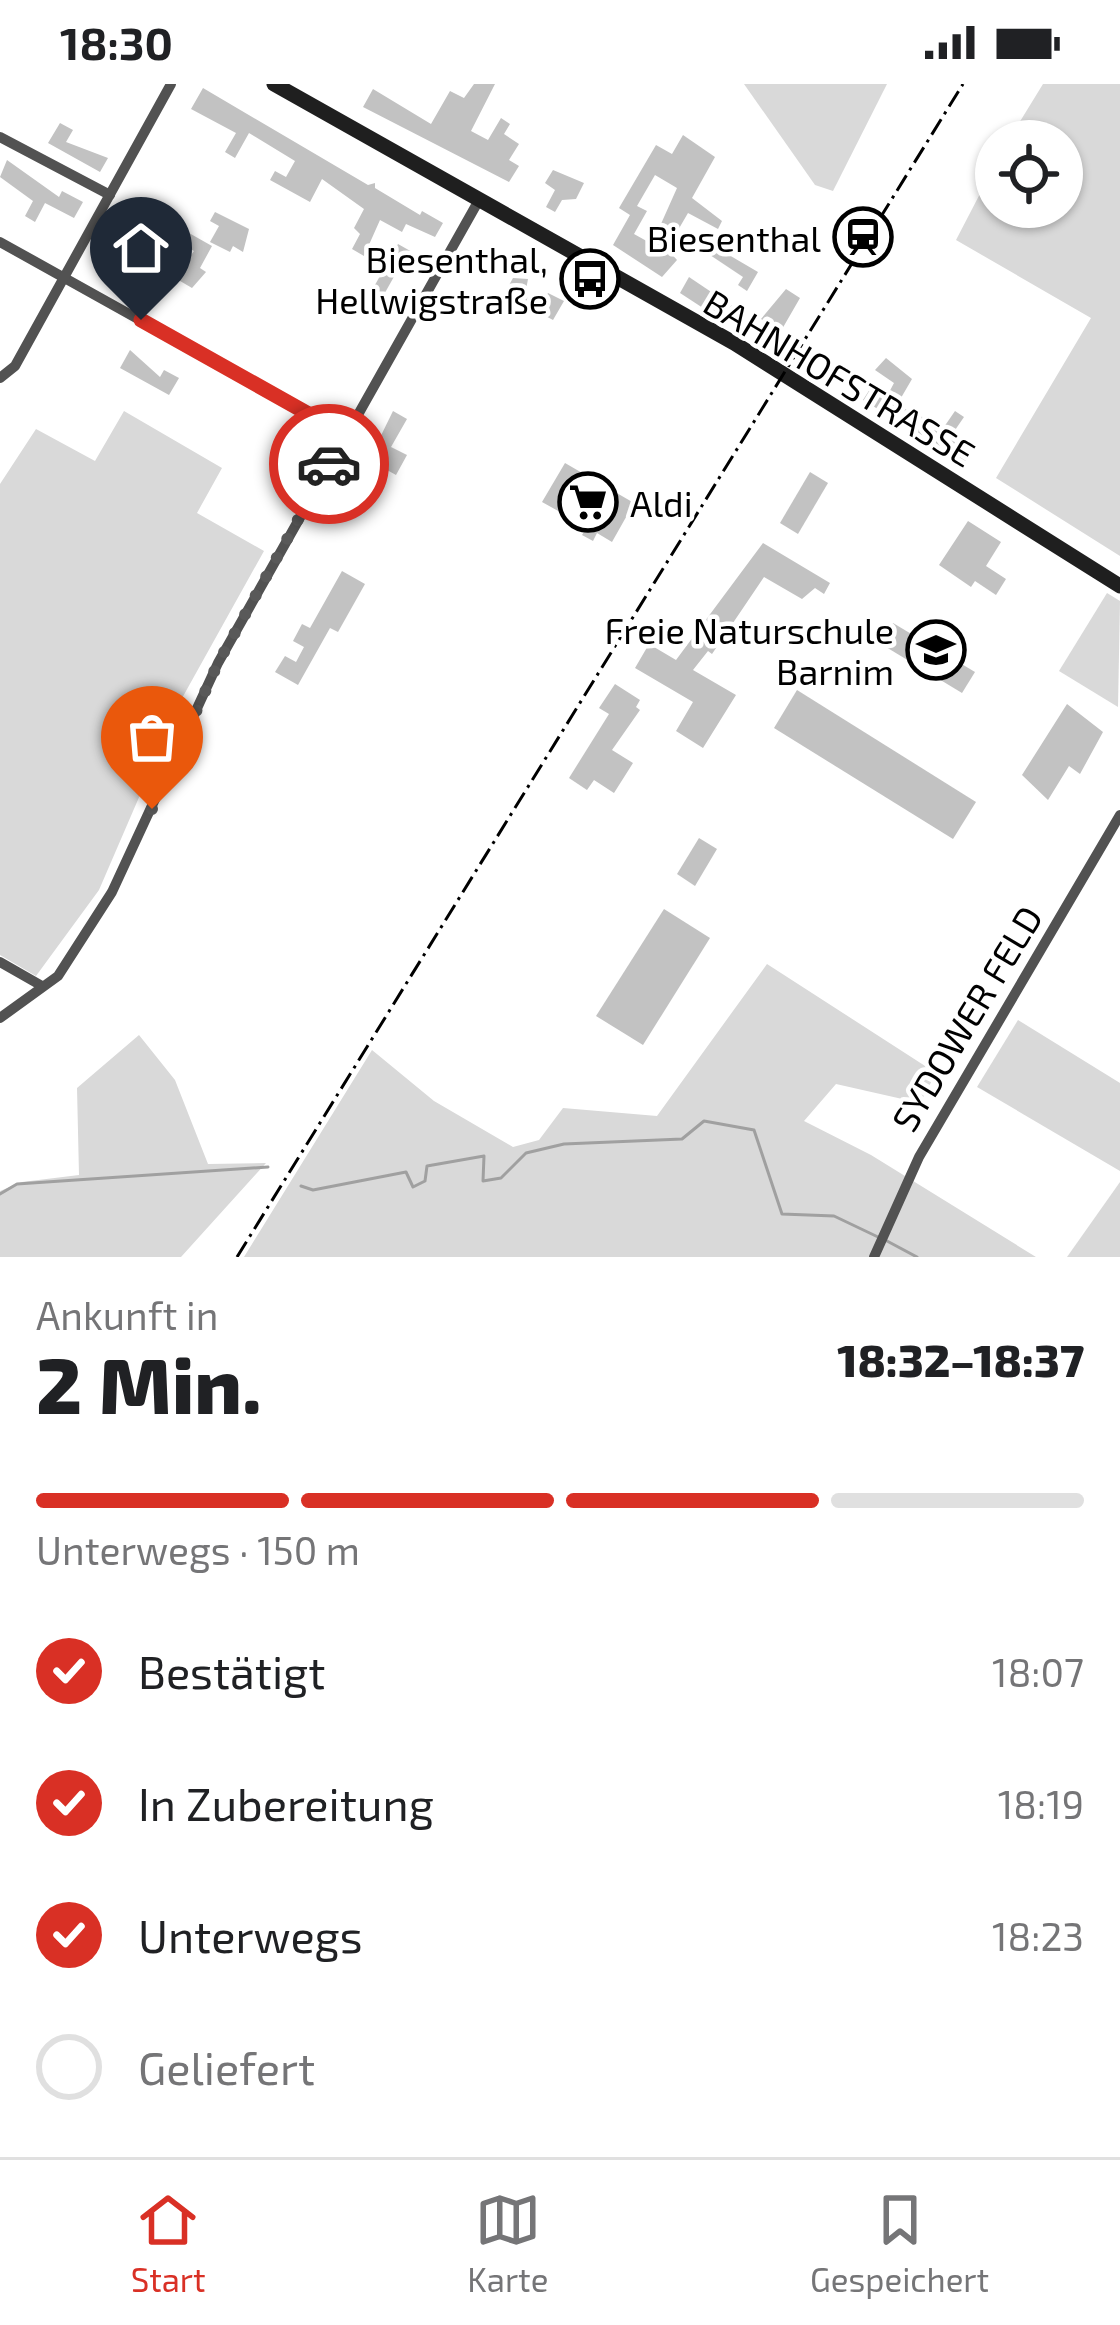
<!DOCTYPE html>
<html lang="de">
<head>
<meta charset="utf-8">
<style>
	body { margin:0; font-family:"Exo 2",sans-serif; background:#f6f6f6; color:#202124; height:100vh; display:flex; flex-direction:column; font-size:45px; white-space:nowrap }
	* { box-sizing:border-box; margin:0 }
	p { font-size:39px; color:#757577 }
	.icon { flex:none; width:66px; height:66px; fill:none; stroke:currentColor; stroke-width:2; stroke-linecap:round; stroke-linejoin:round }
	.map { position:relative; height:1173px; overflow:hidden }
	.sheet { display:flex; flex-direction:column; background:#fff; flex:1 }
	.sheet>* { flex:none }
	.tools { position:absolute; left:975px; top:36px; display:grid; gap:24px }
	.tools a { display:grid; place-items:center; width:108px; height:108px; border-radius:50%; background:#fff; box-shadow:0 3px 9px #0004; font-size:60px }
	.pin { position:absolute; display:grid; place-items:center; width:102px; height:102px; color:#fff; margin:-123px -51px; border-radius:50% 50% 50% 0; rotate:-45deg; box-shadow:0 0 12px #0007 }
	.pin .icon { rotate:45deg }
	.courier { position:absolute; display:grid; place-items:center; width:120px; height:120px; margin:-60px; border:9px solid #d93025; border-radius:50%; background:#fff; color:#222; box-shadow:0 3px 15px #0007 }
	.headline em { font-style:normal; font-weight:800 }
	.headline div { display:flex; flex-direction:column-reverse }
	.headline { display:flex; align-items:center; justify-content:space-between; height:204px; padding:0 36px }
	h1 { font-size:78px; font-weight:800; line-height:90px }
	.bar { display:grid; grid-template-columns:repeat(4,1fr); gap:18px 12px; align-content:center; height:144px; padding:0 36px }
	.bar i { height:15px; border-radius:9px; background:#e0e0e0 }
	.bar .selected { background:#d93025 }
	.bar p { grid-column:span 4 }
	ol { padding:0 36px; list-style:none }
	li { display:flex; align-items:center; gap:36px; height:132px }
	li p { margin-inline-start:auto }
	li .icon { padding:12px; border-radius:50%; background:#d93025; color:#fff; stroke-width:4 }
	li:last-child { color:#757577 }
	li i { width:66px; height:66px; border:6px solid #e0e0e0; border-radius:50% }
	.status { display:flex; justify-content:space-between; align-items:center; height:84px; padding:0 60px; background:#fff; direction:ltr }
	.status svg { height:33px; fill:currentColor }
	.tab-bar { display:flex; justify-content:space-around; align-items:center; height:168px; border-top:3px solid #e0e0e0; background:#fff; font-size:33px; color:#757577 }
	.tab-bar a { display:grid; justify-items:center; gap:6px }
	.tab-bar .selected { color:#d93025 }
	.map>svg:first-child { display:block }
	.green { fill:#d9d9d9 }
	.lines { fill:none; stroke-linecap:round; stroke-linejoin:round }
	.stream { stroke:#a0a0a0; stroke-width:3 }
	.building { fill:#c2c2c2; fill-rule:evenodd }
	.street { stroke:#525252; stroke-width:10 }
	.secondary { stroke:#1f1f1f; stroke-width:15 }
	.rail { stroke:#000; stroke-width:3; stroke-dasharray:18 6 3 6; stroke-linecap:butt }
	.done { stroke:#595959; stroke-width:12; stroke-dasharray:0 21.6 }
	.route { stroke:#d93025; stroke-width:15 }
	.labels { text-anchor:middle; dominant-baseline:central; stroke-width:9; stroke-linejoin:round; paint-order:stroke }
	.poi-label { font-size:36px; fill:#000; stroke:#fff; text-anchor:end }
	.street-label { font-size:36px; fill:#000; stroke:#fff }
</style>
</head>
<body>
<div class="status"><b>18:30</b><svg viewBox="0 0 49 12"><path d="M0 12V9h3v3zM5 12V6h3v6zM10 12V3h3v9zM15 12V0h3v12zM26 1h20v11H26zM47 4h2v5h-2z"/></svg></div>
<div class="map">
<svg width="1120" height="1173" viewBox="0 0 1120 1173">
	<rect width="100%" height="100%" fill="#fff"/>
	<g class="green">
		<path d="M744,0H887L833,107L815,101Z"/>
		<path d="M1043,0H1120V472L996,394L1091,234L956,156L996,79V123H1062V57H1008Z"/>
		<path d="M124,327L222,384L197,429L264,467L181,616L99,806L36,892L0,871V400L36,345L95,377Z"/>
		<path d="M1107,509L1120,517L1118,623L1059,587Z"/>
		<path d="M767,880L936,989L920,1019L836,1000L804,1037L871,1071L1036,1173H244L372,966L434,1017L513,1063L539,1056L563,1024L657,1032Z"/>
		<path d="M1018,936L1120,999V1087L977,1003Z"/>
		<path d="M139,951L175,996L208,1080L266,1079L181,1173H0V1107L22,1098L79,1091L77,1004Z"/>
		<path d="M1120,1098V1173H1067Z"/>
	</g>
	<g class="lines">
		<g class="stream">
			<path d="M301,1102L313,1106L406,1088L413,1103L425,1097L427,1082L484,1072L483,1097L501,1094L526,1069L564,1060L682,1055L704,1037L754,1046L782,1130L834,1132L878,1153"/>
			<path d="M0,1110L17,1100L268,1083"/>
			<path d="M887,1157L917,1173"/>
		</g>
	</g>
	<g class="building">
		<path d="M474,0H495L471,47L488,56L501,34L510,40L504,50L519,60L509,76L519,82L509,98L363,23L373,5L431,40L450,7L464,14Z"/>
		<path d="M203,4L368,101L375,99V104L420,131L422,127L443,139L435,153L406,140L402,148L380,136L364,172L352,165L360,150L354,144L364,125L322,95L310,118L270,96L275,87L286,93L295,77L249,49L235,74L225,68L236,49L191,25Z"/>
		<path d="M60,39L73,46L66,58L108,74L100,88L48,59Z"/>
		<path d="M683,51L715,73L692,114L722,137L718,145L688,129L667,165L677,176L662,193L613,161L630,131L619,124L656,61L672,70ZM655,91L677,104L652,160L634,150L647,127L637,122Z"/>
		<path d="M7,76L59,113L62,107L83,118L74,134L45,119L35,138L25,132L33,117L0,93Z"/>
		<path d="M553,86L584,99L576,115L562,116L555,128L546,123L555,106L545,99Z"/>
		<path d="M215,128L249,145L243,168L233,162L230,168L210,158L219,142L210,137Z"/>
		<path d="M189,149L212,162L200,184L206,188L192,204L175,194L194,167L183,161Z"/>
		<path d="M713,152L721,158L717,164L758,188L747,207L738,201L743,193L704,167Z"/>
		<path d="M398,160L428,177L421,190L400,182L382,214L371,208Z"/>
		<path d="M689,193L735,224L726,239L680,209Z"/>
		<path d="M513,194L528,195L525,211L541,220L548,209L564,217L553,236L504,210Z"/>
		<path d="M786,205L800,214L770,266L755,257L766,238L761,235Z"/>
		<path d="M130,266L160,293L164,286L179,294L169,311L120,284Z"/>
		<path d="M886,274L912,295L898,319L903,324L944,343L955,327L964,333L953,349L974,363L965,378L863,316L870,305L886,314L894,299L875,286Z"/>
		<path d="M393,327L407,335L391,363L407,371L396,391L369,376Z"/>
		<path d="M565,379L634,419L612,458L597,449L593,457L582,451L587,443L542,418Z"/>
		<path d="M357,382L370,390L343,436L328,425Z"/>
		<path d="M810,388L828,399L798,450L780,439Z"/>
		<path d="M968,437L1001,458L986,482L1006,495L996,511L975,497L971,503L939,481Z"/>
		<path d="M763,459L830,499L824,510L815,504L802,515L764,493L712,570L708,567L693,586L736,611L703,664L676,647L693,618L635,584L649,560L676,576Z"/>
		<path d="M342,487L365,500L338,548L330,544L298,601L275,588L285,572L296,578L304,563L293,557L302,540L310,544Z"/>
		<path d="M893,539L975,588L962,609L881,560Z"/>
		<path d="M615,600L640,616L636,623L640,626L612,666L633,679L614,709L594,696L587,706L569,694L609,630L599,624Z"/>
		<path d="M797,606L976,718L953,755L774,644Z"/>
		<path d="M1067,620L1103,648L1080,690L1069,682L1048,716L1022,691Z"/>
		<path d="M699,754L717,765L695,802L677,790Z"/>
		<path d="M664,825L710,854L643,961L596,932Z"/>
	</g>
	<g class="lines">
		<g class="street">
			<path d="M0,53L110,111"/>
			<path d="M0,158L346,351"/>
			<path d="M0,294L15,282L171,0"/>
			<path d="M0,878L42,902"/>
			<path d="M0,934L58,892L112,808L218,579L479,116"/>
			<path d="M874,1173L919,1073L1120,731"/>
		</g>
		<path class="secondary" d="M274,0L734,259L1120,502"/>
		<path class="rail" d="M237,1173L963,0"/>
	</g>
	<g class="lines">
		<path class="done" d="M152,725L218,579L329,380"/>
		<path class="route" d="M141,236L346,351L329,380"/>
	</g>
	<defs>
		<g id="station-ring" transform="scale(3)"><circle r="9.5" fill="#fff" stroke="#000" stroke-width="1.5"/><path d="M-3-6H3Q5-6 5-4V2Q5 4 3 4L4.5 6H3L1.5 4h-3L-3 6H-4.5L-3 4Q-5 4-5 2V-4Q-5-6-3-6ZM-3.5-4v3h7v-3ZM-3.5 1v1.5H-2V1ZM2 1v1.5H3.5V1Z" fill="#000"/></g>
		<g id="bus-ring" transform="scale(3)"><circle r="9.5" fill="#fff" stroke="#000" stroke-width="1.5"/><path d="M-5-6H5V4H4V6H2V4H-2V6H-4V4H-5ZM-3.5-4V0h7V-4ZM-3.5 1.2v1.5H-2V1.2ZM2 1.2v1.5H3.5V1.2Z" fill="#000"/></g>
		<g id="supermarket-ring" transform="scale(3)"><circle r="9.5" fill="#fff" stroke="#000" stroke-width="1.5"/><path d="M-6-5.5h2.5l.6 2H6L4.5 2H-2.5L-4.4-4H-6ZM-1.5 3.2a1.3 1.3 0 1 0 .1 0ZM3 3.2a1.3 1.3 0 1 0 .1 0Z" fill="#000"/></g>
		<g id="school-ring" transform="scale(3)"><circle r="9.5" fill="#fff" stroke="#000" stroke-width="1.5"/><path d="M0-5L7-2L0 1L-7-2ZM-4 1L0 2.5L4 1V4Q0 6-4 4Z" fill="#000"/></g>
	</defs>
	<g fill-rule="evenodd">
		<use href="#station-ring" x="863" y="153"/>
		<use href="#bus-ring" x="590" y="195"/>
		<use href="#supermarket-ring" x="588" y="418"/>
		<use href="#school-ring" x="936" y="566"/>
	</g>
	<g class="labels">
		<g class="poi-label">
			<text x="821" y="153">Biesenthal</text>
			<text x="548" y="174">Biesenthal,<tspan x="548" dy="41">Hellwigstraße</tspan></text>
			<text x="630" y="418" text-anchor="start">Aldi</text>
			<text x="894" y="545">Freie Naturschule<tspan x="894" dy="41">Barnim</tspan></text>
		</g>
		<g class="street-label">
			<text transform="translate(840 293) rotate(31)">BAHNHOFSTRASSE</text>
			<text transform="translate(966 934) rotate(-59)">SYDOWER FELD</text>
		</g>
	</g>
</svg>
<div class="tools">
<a><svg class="icon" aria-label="locate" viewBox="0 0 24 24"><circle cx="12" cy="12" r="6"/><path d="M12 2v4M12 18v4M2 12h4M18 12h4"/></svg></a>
</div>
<div class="pin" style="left:152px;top:725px;background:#ea580c"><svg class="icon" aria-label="bag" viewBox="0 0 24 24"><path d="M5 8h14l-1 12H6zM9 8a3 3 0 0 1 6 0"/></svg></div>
<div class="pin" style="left:141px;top:236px;background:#1f2937"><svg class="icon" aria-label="home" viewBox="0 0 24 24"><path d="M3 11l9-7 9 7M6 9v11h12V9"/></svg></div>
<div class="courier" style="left:329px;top:380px"><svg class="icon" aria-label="car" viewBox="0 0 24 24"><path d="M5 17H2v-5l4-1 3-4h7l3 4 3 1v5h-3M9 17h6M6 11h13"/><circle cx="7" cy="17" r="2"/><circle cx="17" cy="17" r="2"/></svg></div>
</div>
<section class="sheet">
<div class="headline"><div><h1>2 Min.</h1><p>Ankunft in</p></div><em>18:32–18:37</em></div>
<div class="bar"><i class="selected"></i><i class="selected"></i><i class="selected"></i><i></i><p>Unterwegs · 150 m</p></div>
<ol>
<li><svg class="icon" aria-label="check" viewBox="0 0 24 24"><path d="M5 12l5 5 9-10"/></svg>Bestätigt<p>18:07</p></li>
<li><svg class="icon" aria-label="check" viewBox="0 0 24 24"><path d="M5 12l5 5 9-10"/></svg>In Zubereitung<p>18:19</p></li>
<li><svg class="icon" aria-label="check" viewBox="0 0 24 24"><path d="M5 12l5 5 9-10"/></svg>Unterwegs<p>18:23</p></li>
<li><i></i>Geliefert</li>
</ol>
</section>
<nav class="tab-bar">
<a class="selected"><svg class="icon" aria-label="home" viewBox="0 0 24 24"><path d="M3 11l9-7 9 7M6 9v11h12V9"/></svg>Start</a>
<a><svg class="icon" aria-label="map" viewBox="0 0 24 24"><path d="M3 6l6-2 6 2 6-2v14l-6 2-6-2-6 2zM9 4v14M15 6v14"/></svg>Karte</a>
<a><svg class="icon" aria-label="saved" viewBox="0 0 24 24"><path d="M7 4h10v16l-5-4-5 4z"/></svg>Gespeichert</a>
</nav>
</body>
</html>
